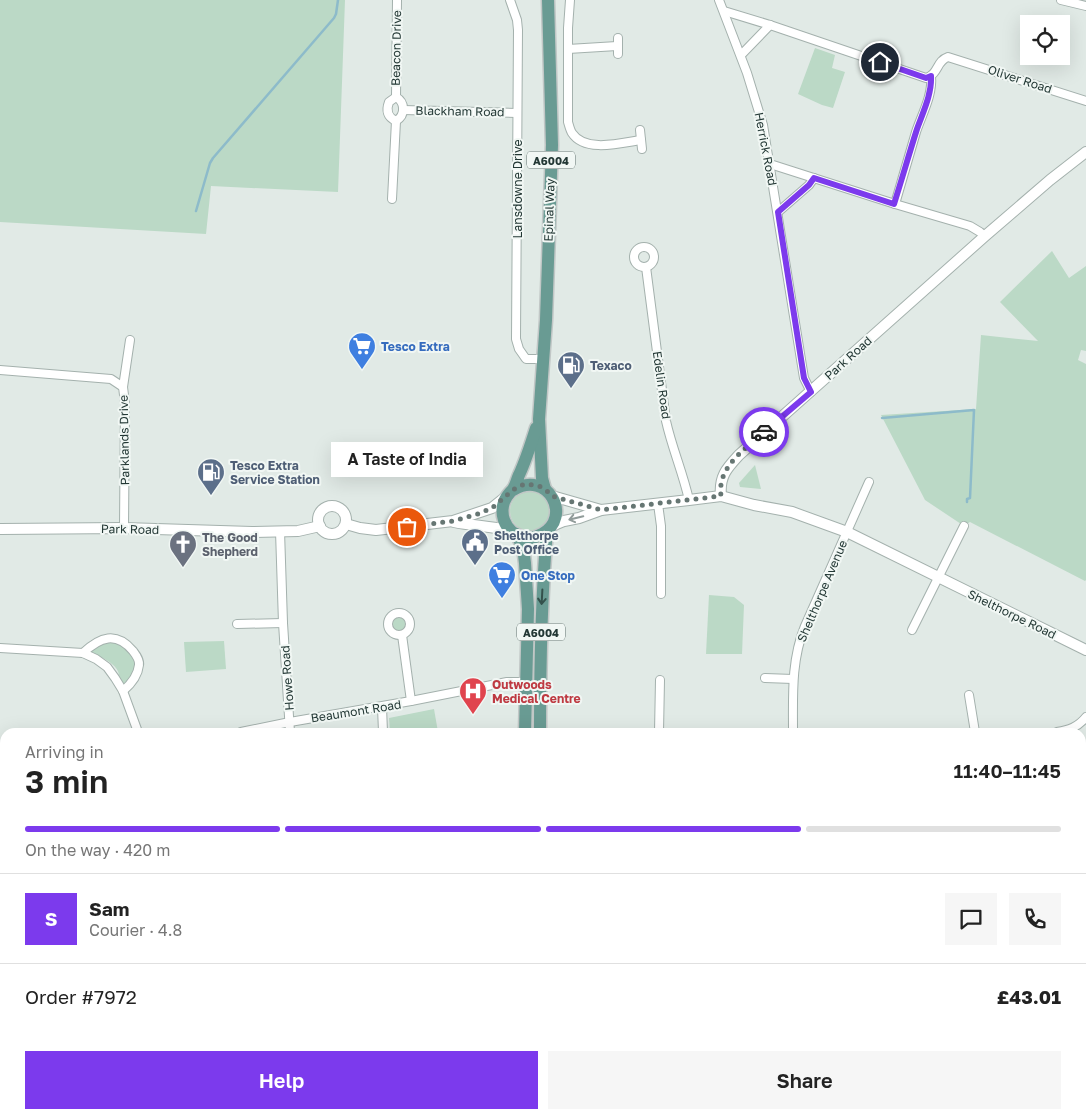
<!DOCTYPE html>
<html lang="en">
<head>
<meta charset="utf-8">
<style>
	body { margin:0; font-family:"Golos Text",sans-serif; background:#f6f6f6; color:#222; height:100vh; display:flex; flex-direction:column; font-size:19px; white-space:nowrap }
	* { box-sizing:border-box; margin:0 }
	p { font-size:16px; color:#767676 }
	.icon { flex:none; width:28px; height:28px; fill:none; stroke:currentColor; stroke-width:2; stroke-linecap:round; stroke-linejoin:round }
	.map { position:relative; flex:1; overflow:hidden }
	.drawer { position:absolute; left:0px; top:728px; width:1086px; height:391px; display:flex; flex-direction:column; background:#fff; border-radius:15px 15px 0 0; box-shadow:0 5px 20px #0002 }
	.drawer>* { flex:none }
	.fabs { position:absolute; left:1020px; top:15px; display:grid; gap:10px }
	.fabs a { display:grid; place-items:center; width:50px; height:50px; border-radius:0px; background:#fff; box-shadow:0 5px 20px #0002; font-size:25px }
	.pin { position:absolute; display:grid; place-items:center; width:42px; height:42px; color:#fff; margin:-21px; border:2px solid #fff; border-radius:50%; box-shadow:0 1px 5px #0007 }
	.courier { position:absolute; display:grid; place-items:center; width:50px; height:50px; margin:-25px; border:4px solid #7c3aed; border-radius:50%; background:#fff; color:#222; box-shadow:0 1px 6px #0007 }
	.bubble { position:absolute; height:35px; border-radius:0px; background:#fff; box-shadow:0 5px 20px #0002; font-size:16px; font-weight:600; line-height:35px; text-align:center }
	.summary em { font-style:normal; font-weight:600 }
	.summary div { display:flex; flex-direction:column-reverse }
	.summary { display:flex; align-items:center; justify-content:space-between; height:85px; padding:0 25px }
	h1 { font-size:32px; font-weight:600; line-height:38px }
	.bar { display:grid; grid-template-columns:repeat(4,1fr); gap:8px 5px; align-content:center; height:60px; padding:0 25px }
	.bar i { height:6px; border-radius:4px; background:#e0e0e0 }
	.bar .active { background:#7c3aed }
	.bar p { grid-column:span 4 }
	.line { display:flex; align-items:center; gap:12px; padding:0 25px; border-top:1px solid #e0e0e0 }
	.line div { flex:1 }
	.round { display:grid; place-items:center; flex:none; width:52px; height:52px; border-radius:0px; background:#f6f6f6 }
	.action { display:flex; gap:10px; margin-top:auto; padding:10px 25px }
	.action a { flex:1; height:58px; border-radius:0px; background:#7c3aed; color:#fff; font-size:20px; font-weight:600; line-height:58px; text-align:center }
	.action a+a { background:#f6f6f6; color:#222 }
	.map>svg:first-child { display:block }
	.green { fill:#bbd9c6 }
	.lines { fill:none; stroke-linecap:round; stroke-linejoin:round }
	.stream { stroke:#8dbbca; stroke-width:2.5 }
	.minor-casing { stroke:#a4b1ad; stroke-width:10 }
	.tertiary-casing { stroke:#a4b1ad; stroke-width:12 }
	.primary-casing { stroke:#c1c7c6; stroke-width:15 }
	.minor { stroke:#fff; stroke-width:8 }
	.tertiary { stroke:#fff; stroke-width:10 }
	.primary { stroke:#699b93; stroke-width:12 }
	.oneway { stroke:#919c9a }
	.oneway2 { stroke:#34514c }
	.done { stroke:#667673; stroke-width:5; stroke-dasharray:0 9 }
	.route { stroke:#7c3aed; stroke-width:6 }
	.labels { text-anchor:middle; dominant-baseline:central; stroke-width:4; stroke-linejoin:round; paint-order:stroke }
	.shield { fill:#f1f7f4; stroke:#61716e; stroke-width:1 }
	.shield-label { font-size:11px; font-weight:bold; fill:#233835 }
	.street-label { font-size:12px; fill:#233835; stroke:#f1f7f4 }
	.shop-label { font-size:12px; font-weight:bold; fill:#366cbe; stroke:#f1f7f4; text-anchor:start }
	.service-label { font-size:12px; font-weight:bold; fill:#4e5e75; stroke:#f1f7f4; text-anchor:start }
	.worship-label { font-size:12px; font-weight:bold; fill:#5b616d; stroke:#f1f7f4; text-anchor:start }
	.health-label { font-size:12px; font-weight:bold; fill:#be3a42; stroke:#f1f7f4; text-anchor:start }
</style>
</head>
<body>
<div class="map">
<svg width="1086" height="1118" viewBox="0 0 1086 1118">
	<rect width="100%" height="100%" fill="#e1eae6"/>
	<g class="green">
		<path d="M0,0H345L338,192L211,186L206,234L0,222Z"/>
		<path d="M815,48L835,55L832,68L845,72L833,108L822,105L798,94Z"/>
		<path d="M1052,251L1069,278L1086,266V351L1081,350L1078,360L1086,364V580L1085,581L970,522L964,526L925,500L881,415L976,409L981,335L1038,341L1000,302Z"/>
		<path d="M755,465L761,489L740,487L739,483Z"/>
		<circle cx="530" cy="511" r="20"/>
		<path d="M709,595L734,597L744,605L742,654H706Z"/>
		<circle cx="399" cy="624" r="11"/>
		<path d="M110,638L125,643L139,665L123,691C117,681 121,684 119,675C118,666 108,661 101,657L96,659L83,653Z"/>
		<path d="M224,641L226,669L186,672L184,642Z"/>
		<path d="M434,709L438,732H390L389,718Z"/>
		<path d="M1081,1096L1086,1098V1118H870L871,1114H1081Z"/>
	</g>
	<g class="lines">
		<g class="stream">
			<path d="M196,211L210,163L213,158L334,18L336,14L338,0"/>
			<path d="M882,418L974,410L970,498L967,499V502"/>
		</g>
		<g class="minor-casing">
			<g id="minor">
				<path d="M510,0L517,20L518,30L516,339L519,349L526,359H543"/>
				<path d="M570,0L568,28V122C569,125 570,130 572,133C585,153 621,143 641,140"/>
				<path d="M719,0L747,73L763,125L804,378L811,392"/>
				<path d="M1061,0L1086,6"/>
				<path d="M724,11L770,25L926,78C939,74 936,61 948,57L1086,101"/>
				<path d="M618,38V54"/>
				<path d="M568,49L617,46"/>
				<path d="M741,55L770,25"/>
				<path d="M396,97L397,0"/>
				<path d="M396,97C405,102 406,115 396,121C387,117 386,110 389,102Z"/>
				<path d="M403,110L517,113"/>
				<path d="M640,130L642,149"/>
				<path d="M770,164L895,204L970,226L980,232L985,236"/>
				<path d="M392,199L396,121"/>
				<path d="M895,204C902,180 909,156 916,132C922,114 933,95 931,76"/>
				<path d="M778,212L809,185L814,178"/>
				<circle cx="644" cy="257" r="10"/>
				<path d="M646,267L666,421C672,448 683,473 689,500"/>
				<path d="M0,370L111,379L123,387L125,403L124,528"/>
				<path d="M123,387L130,340"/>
				<path d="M658,504L661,526V594"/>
				<path d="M280,531L283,623L290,732"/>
				<circle cx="399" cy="624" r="11"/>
				<path d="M237,624L283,623"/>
				<path d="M912,630L964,526"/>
				<path d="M402,635L411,701"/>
				<path d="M0,648L83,653L96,659L107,667L115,678L123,691L138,732"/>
				<path d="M83,653C100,637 116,631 133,651C136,655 140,660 139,665C138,675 130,685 123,691"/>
				<path d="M765,678L793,679"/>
				<path d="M969,695L975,732"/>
				<path d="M382,707L383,732"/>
				<path d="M241,732L290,722L411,701L507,682H526"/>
				<path d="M659,732L660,680"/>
				<path d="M793,732C793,696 791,660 805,626L869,482"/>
				<path d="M1057,732C1069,730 1078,727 1086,717"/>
				<path d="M0,754L5,767"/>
				<path d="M0,814L5,812"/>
				<path d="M0,969H5"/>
				<path d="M0,1092L5,1086"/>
				<path d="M297,1114V1118"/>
				<path d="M489,1114V1118"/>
				<path d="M756,1114L757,1118"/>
				<path d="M846,1114L849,1115"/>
				<path d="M163,1118V1114"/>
				<path d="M237,1118L273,1114"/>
				<path d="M619,1118L625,1114"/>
				<path d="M823,1118L833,1116L837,1114"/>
			</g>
		</g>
		<g class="tertiary-casing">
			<g id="tertiary">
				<path d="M552,496L601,510"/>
				<path d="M721,496C719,476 727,468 739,455L985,236L1050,180L1086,152"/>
				<circle cx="332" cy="520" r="14"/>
				<path d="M454,522C473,526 492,526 511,531"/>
				<path d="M346,524L360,528L376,530L453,521L492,508L507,496"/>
				<path d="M552,526L564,521L579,518L601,510L689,500L721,496L754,505L792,512L847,532L1086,650"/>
				<path d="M0,529L124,528L252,532L298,531L320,526"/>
			</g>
		</g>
		<g class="primary-casing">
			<g id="primary">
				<path d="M545,489L542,478L539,419L546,320L552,145L548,0"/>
				<path d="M513,490C548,469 573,517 542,534C537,537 530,539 524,537C515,536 507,529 504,520C502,514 502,508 504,502C506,496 510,493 513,489C516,485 517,479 519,475C526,460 531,444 536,428"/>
				<path d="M516,534L523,547L525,563L528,609L525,732"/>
				<path d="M540,732C540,665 541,598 547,531"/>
				<path d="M518,1118L519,1114"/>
				<path d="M534,1118L535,1114"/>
			</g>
		</g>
		<use href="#minor" class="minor"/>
		<use href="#tertiary" class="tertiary"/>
		<use href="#primary" class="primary"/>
	</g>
	<defs><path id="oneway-shaft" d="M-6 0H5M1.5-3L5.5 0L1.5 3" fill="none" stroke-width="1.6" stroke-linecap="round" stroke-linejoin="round" transform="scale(1.25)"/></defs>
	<use class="oneway" href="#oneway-shaft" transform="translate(576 518) rotate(166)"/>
	<use class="oneway2" href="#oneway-shaft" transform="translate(542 597) rotate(93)"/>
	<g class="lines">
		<path class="done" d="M407,527L453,521L478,514L492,508L513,490L519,486L526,484L539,486L546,490L552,496L601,510L721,496C717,466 745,450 764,432"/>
		<path class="route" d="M764,432L811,392L804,378L778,212L809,185L814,178L894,204C902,179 909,154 917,129C923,112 932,94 931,76L926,78L880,62"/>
	</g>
	<defs>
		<g id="supermarket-pin" transform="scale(1.4375)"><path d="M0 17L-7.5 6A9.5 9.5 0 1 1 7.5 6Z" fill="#3f7fe0" stroke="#f1f7f4"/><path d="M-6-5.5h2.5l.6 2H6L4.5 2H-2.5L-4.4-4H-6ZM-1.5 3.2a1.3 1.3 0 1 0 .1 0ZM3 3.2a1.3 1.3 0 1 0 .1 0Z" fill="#fff"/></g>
		<g id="fuel-pin" transform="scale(1.4375)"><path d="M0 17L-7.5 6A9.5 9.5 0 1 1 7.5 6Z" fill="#5c6f8a" stroke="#f1f7f4"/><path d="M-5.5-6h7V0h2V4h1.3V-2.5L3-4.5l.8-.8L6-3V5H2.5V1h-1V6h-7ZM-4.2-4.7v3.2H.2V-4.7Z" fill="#fff"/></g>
		<g id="civic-pin" transform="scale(1.4375)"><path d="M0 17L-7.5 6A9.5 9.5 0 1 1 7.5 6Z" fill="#5c6f8a" stroke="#f1f7f4"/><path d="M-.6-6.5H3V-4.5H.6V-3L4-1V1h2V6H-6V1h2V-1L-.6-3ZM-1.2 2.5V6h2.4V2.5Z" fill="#fff"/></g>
		<g id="church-pin" transform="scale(1.4375)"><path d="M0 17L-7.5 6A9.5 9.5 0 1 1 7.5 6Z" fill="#6b7280" stroke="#f1f7f4"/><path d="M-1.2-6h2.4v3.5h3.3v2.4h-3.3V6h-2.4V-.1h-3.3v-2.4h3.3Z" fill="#fff"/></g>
		<g id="hospital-pin" transform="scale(1.4375)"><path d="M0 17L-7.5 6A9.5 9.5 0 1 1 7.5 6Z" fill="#e0444e" stroke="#f1f7f4"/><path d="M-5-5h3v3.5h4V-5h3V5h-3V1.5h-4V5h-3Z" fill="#fff"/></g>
	</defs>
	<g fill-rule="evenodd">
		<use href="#supermarket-pin" x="362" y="346"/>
		<use href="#fuel-pin" x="571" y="365"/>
		<use href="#fuel-pin" x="211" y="472"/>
		<use href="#civic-pin" x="475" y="542"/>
		<use href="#church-pin" x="183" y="544"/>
		<use href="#supermarket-pin" x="502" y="575"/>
		<use href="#hospital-pin" x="473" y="691"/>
	</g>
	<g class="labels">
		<g class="shield">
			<rect x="527" y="151.5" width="48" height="17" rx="4"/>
			<rect x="517" y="623.5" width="48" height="17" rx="4"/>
		</g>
		<g class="shield-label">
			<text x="551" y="160">A6004</text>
			<text x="541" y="632">A6004</text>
		</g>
		<g class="street-label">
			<text transform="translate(396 48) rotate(-89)">Beacon Drive</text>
			<text transform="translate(1020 79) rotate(18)">Oliver Road</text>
			<text transform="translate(460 111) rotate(1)">Blackham Road</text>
			<text transform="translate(766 149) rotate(79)">Herrick Road</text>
			<text transform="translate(517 189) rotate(-90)">Lansdowne Drive</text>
			<text transform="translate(549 210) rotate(-88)">Epinal Way</text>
			<text transform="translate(848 358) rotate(-42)">Park Road</text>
			<text transform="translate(662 385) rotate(82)">Edelin Road</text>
			<text transform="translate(124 440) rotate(-91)">Parklands Drive</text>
			<text transform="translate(130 529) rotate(1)">Park Road</text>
			<text transform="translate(822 591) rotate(-67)">Shelthorpe Avenue</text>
			<text transform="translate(1012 614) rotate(26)">Shelthorpe Road</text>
			<text transform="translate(287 678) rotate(-94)">Howe Road</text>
			<text transform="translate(356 711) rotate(-9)">Beaumont Road</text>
		</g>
		<g class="shop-label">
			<text x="381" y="346">Tesco Extra</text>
			<text x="521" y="575">One Stop</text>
		</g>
		<g class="service-label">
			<text x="590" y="365">Texaco</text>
			<text x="230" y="465">Tesco Extra<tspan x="230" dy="14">Service Station</tspan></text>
			<text x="494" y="535">Shelthorpe<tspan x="494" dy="14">Post Office</tspan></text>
		</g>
		<g class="worship-label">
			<text x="202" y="537">The Good<tspan x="202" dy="14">Shepherd</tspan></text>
		</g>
		<g class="health-label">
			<text x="492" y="684">Outwoods<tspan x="492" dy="14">Medical Centre</tspan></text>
		</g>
	</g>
</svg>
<div class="fabs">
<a><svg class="icon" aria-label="locate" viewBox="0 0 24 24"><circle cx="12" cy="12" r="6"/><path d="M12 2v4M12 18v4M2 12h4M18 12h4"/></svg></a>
</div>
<div class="pin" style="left:407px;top:527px;background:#ea580c"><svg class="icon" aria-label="bag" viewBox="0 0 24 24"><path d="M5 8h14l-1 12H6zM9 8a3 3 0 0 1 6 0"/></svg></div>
<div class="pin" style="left:880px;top:62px;background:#1f2937"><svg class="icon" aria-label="home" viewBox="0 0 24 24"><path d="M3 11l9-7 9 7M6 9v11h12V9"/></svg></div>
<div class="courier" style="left:764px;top:432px"><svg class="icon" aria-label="car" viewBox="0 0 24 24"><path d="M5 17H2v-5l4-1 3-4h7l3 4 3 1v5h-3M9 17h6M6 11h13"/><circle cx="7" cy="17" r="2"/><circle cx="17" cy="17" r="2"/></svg></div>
<div class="bubble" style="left:331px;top:442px;width:152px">A Taste of India</div>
<section class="drawer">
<div class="summary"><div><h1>3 min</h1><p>Arriving in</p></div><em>11:40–11:45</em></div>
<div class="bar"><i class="active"></i><i class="active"></i><i class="active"></i><i></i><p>On the way · 420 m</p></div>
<div class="line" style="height:90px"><b class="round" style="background:#7c3aed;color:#fff">S</b><div><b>Sam</b><p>Courier · 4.8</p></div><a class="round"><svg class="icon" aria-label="chat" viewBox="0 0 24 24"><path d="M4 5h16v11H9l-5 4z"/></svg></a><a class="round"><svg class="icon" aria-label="phone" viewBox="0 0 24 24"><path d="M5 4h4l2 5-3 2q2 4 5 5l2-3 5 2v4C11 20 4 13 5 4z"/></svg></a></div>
<div class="line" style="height:65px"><div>Order #7972</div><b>£43.01</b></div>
<div class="action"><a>Help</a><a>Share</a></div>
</section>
</div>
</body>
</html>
